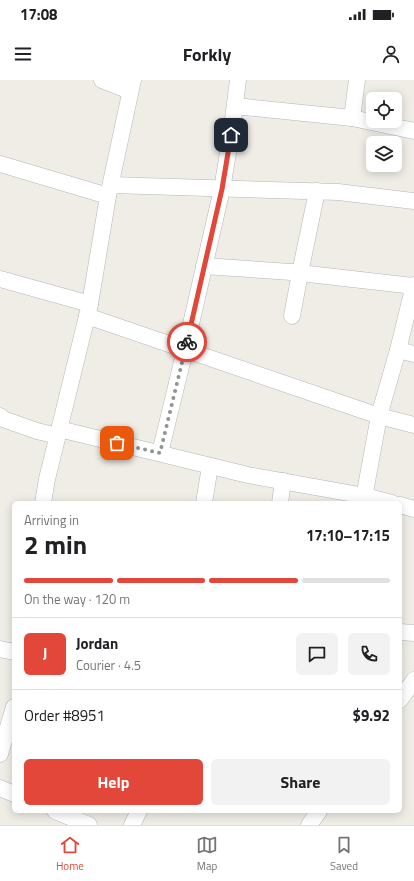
<!DOCTYPE html>
<html lang="en">
<head>
<meta charset="utf-8">
<style>
	body { margin:0; font-family:"Titillium Web",sans-serif; background:#f2f2f2; color:#202124; height:100vh; display:flex; flex-direction:column; font-size:15px; white-space:nowrap }
	* { box-sizing:border-box; margin:0 }
	p { font-size:13px; color:#757577 }
	.icon { flex:none; width:22px; height:22px; fill:none; stroke:currentColor; stroke-width:2; stroke-linecap:round; stroke-linejoin:round }
	.map { position:relative; flex:1; overflow:hidden }
	.panel { position:absolute; left:12px; top:421px; width:390px; height:312px; display:flex; flex-direction:column; background:#fff; border-radius:6px; box-shadow:0 2px 10px #0003 }
	.panel>* { flex:none }
	.controls { position:absolute; left:366px; top:12px; display:grid; gap:8px }
	.controls a { display:grid; place-items:center; width:36px; height:36px; border-radius:6px; background:#fff; box-shadow:0 2px 10px #0003; font-size:20px }
	.pin { position:absolute; display:grid; place-items:center; width:34px; height:34px; color:#fff; margin:-17px; border-radius:8px; box-shadow:0 2px 6px #0006 }
	.courier { position:absolute; display:grid; place-items:center; width:40px; height:40px; margin:-20px; border:3px solid #e2473a; border-radius:50%; background:#fff; color:#222; box-shadow:0 1px 5px #0007 }
	.headline em { font-style:normal; font-weight:700 }
	.headline div { display:flex; flex-direction:column-reverse }
	.headline { display:flex; align-items:center; justify-content:space-between; height:68px; padding:0 12px }
	h1 { font-size:26px; font-weight:700; line-height:30px }
	.bar { display:grid; grid-template-columns:repeat(4,1fr); gap:6px 4px; align-content:center; height:48px; padding:0 12px }
	.bar i { height:5px; border-radius:3px; background:#e0e0e0 }
	.bar .active { background:#e2473a }
	.bar p { grid-column:span 4 }
	.line { display:flex; align-items:center; gap:10px; padding:0 12px; border-top:1px solid #e0e0e0 }
	.line div { flex:1 }
	.round { display:grid; place-items:center; flex:none; width:42px; height:42px; border-radius:6px; background:#f2f2f2 }
	.cta { display:flex; gap:8px; margin-top:auto; padding:8px 12px }
	.cta a { flex:1; height:46px; border-radius:6px; background:#e2473a; color:#fff; font-size:16px; font-weight:700; line-height:46px; text-align:center }
	.cta a+a { background:#f2f2f2; color:#202124 }
	.status { display:flex; justify-content:space-between; align-items:center; height:28px; padding:0 20px; background:#fff; direction:ltr }
	.status svg { height:11px; fill:currentColor }
	header { display:flex; justify-content:space-between; align-items:center; height:52px; padding:0 12px; background:#fff; font-size:18px; font-weight:700 }
	.tabs { display:flex; justify-content:space-around; align-items:center; height:56px; border-top:1px solid #e0e0e0; background:#fff; font-size:11px; color:#757577 }
	.tabs a { display:grid; justify-items:center; gap:2px }
	.tabs .active { color:#e2473a }
	.map>svg:first-child { display:block }
	.lines { fill:none; stroke-linecap:round; stroke-linejoin:round }
	.minor-casing { stroke:#b3b6ba; stroke-width:17 }
	.minor { stroke:#fff; stroke-width:16 }
	.done { stroke:#919293; stroke-width:4; stroke-dasharray:0 7.2 }
	.route { stroke:#e2473a; stroke-width:5 }
</style>
</head>
<body>
<div class="status"><b>17:08</b><svg viewBox="0 0 49 12"><path d="M0 12V9h3v3zM5 12V6h3v6zM10 12V3h3v9zM15 12V0h3v12zM26 1h20v11H26zM47 4h2v5h-2z"/></svg></div>
<header><svg class="icon" aria-label="menu" viewBox="0 0 24 24"><path d="M4 6h16M4 12h16M4 18h16"/></svg>Forkly<svg class="icon" aria-label="person" viewBox="0 0 24 24"><circle cx="12" cy="8" r="4"/><path d="M4 21q1-7 8-7t8 7"/></svg></header>
<div class="map">
<svg width="414" height="745" viewBox="0 0 414 745">
	<rect width="100%" height="100%" fill="#efede6"/>
	<g class="lines">
		<g class="minor-casing">
			<g id="minor">
				<path d="M102,0L130,11"/>
				<path d="M235,26L352,38L414,51"/>
				<path d="M352,38L357,0"/>
				<path d="M0,84L108,116"/>
				<path d="M111,105L338,112L414,121"/>
				<path d="M204,186L291,192L414,206"/>
				<path d="M0,199L90,224"/>
				<path d="M87,236L379,336L414,345"/>
				<path d="M292,236L300,193L317,111"/>
				<path d="M398,270L414,274"/>
				<path d="M0,336L3,339L37,351L58,356"/>
				<path d="M59,349L248,395L365,416L392,423"/>
				<path d="M160,373L185,270L222,109L231,55L238,0"/>
				<path d="M43,423L47,399L90,224L108,116L133,0"/>
				<path d="M204,423L210,386"/>
				<path d="M280,423L283,401"/>
				<path d="M363,423L379,336L398,270L414,205"/>
				<path d="M400,425L414,429"/>
				<path d="M400,552L414,553"/>
				<path d="M0,569L14,572"/>
				<path d="M400,620L414,600"/>
				<path d="M0,674L14,627"/>
				<path d="M0,708L14,714"/>
				<path d="M55,731L89,745"/>
				<path d="M132,745L139,731"/>
				<path d="M309,745L319,731"/>
			</g>
		</g>
		<use href="#minor" class="minor"/>
	</g>
	<g class="lines">
		<path class="done" d="M117,363L160,373L187,262"/>
		<path class="route" d="M187,262L222,109L231,55"/>
	</g>
</svg>
<div class="controls">
<a><svg class="icon" aria-label="locate" viewBox="0 0 24 24"><circle cx="12" cy="12" r="6"/><path d="M12 2v4M12 18v4M2 12h4M18 12h4"/></svg></a>
<a><svg class="icon" aria-label="layers" viewBox="0 0 24 24"><path d="M12 4l9 5-9 5-9-5zM3 14l9 5 9-5"/></svg></a>
</div>
<div class="pin" style="left:117px;top:363px;background:#ea580c"><svg class="icon" aria-label="bag" viewBox="0 0 24 24"><path d="M5 8h14l-1 12H6zM9 8a3 3 0 0 1 6 0"/></svg></div>
<div class="pin" style="left:231px;top:55px;background:#1f2937"><svg class="icon" aria-label="home" viewBox="0 0 24 24"><path d="M3 11l9-7 9 7M6 9v11h12V9"/></svg></div>
<div class="courier" style="left:187px;top:262px"><svg class="icon" aria-label="bike" viewBox="0 0 24 24"><circle cx="6" cy="16" r="4"/><circle cx="18" cy="16" r="4"/><path d="M6 16l4-8h5l3 8M10 8l3 8H6M13 5h3"/></svg></div>
<section class="panel">
<div class="headline"><div><h1>2 min</h1><p>Arriving in</p></div><em>17:10–17:15</em></div>
<div class="bar"><i class="active"></i><i class="active"></i><i class="active"></i><i></i><p>On the way · 120 m</p></div>
<div class="line" style="height:72px"><b class="round" style="background:#e2473a;color:#fff">J</b><div><b>Jordan</b><p>Courier · 4.5</p></div><a class="round"><svg class="icon" aria-label="chat" viewBox="0 0 24 24"><path d="M4 5h16v11H9l-5 4z"/></svg></a><a class="round"><svg class="icon" aria-label="phone" viewBox="0 0 24 24"><path d="M5 4h4l2 5-3 2q2 4 5 5l2-3 5 2v4C11 20 4 13 5 4z"/></svg></a></div>
<div class="line" style="height:52px"><div>Order #8951</div><b>$9.92</b></div>
<div class="cta"><a>Help</a><a>Share</a></div>
</section>
</div>
<nav class="tabs">
<a class="active"><svg class="icon" aria-label="home" viewBox="0 0 24 24"><path d="M3 11l9-7 9 7M6 9v11h12V9"/></svg>Home</a>
<a><svg class="icon" aria-label="map" viewBox="0 0 24 24"><path d="M3 6l6-2 6 2 6-2v14l-6 2-6-2-6 2zM9 4v14M15 6v14"/></svg>Map</a>
<a><svg class="icon" aria-label="saved" viewBox="0 0 24 24"><path d="M7 4h10v16l-5-4-5 4z"/></svg>Saved</a>
</nav>
</body>
</html>
